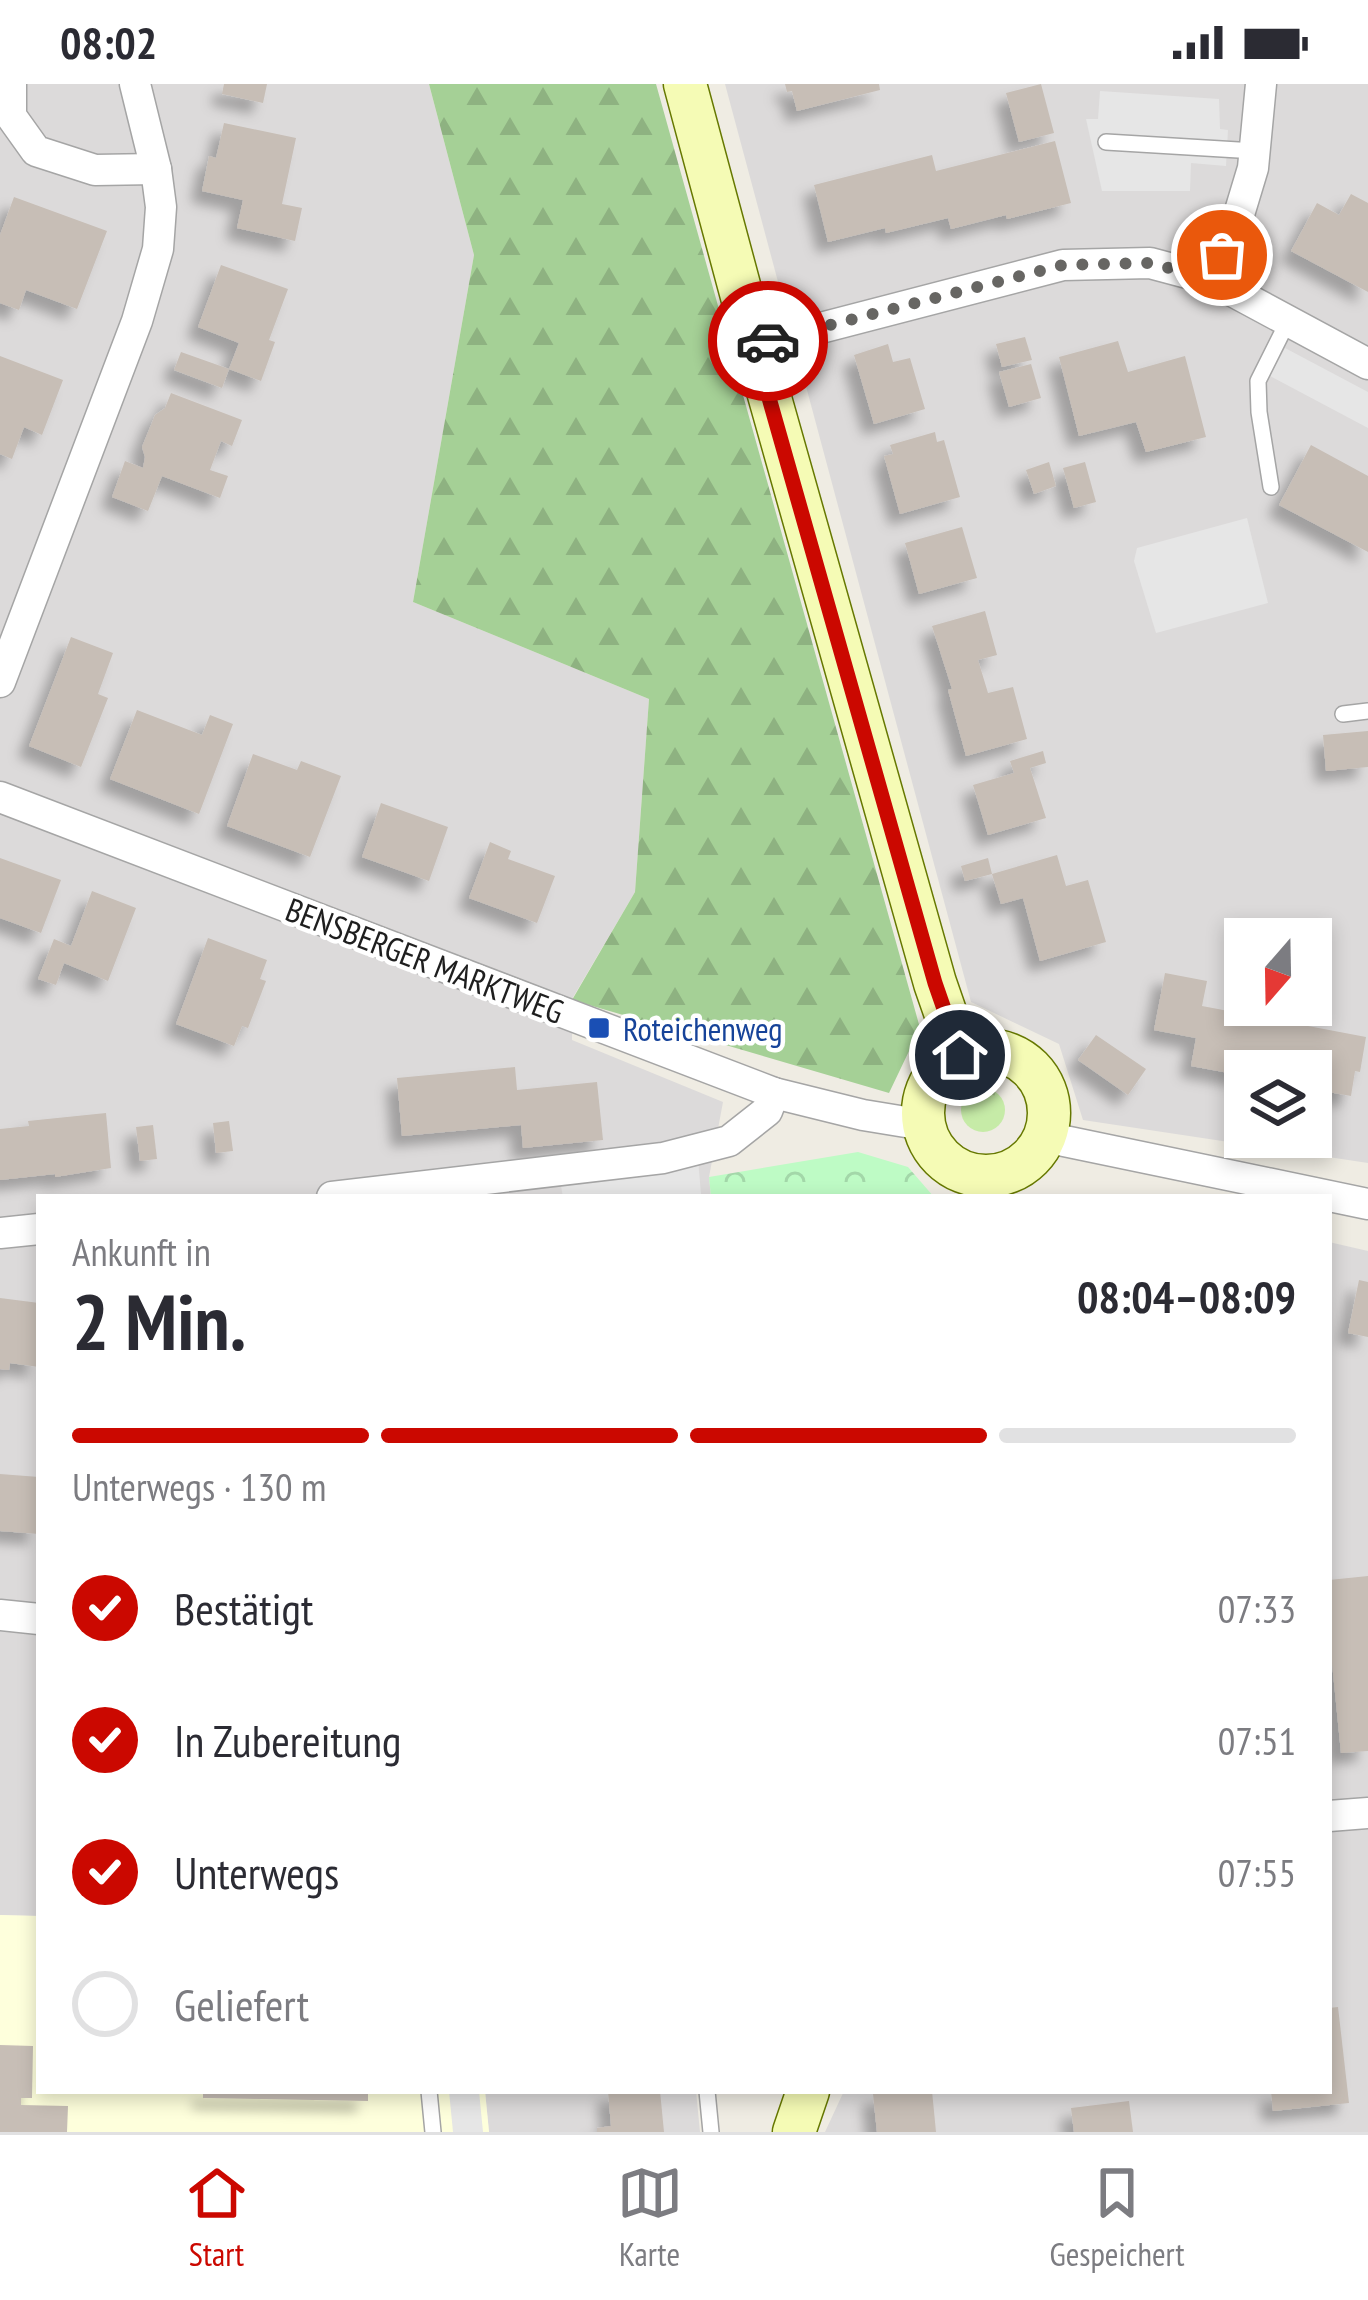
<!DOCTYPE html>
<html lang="de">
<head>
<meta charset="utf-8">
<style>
	body { margin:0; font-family:"PT Sans Narrow",sans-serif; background:#f7f7f7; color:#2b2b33; height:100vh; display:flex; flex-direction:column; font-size:45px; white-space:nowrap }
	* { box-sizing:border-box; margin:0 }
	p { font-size:39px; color:#7c7c81 }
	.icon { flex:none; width:66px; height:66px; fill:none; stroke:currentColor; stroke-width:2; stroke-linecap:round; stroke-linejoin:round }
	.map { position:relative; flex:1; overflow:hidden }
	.side { position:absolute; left:36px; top:1110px; width:1296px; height:900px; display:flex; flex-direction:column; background:#fff; border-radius:0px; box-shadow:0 6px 18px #0003 }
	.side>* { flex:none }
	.needle { width:78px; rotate:200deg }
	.controls { position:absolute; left:1224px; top:834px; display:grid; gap:24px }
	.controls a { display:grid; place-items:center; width:108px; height:108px; border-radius:0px; background:#fff; box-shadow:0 6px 18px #0003; font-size:60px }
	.pin { position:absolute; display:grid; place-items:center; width:102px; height:102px; color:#fff; margin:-51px; border:6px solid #fff; border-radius:50%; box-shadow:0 3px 12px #0007 }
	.courier { position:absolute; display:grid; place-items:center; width:120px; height:120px; margin:-60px; border:9px solid #cb0800; border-radius:50%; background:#fff; color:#222; box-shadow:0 3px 15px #0007 }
	.headline em { font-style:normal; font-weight:700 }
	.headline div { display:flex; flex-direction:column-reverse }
	.headline { display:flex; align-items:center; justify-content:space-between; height:204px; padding:0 36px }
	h1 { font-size:78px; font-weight:700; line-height:90px }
	.bar { display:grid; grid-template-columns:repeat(4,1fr); gap:18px 12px; align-content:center; height:144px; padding:0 36px }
	.bar i { height:15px; border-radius:9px; background:#e1e1e2 }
	.bar .selected { background:#cb0800 }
	.bar p { grid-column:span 4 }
	ol { padding:0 36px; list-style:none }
	li { display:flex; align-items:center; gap:36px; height:132px }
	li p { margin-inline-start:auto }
	li .icon { padding:12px; border-radius:50%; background:#cb0800; color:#fff; stroke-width:4 }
	li:last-child { color:#7c7c81 }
	li i { width:66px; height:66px; border:6px solid #e1e1e2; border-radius:50% }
	.status { display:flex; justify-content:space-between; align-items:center; height:84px; padding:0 60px; background:#fff; direction:ltr }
	.status svg { height:33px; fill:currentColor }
	.menu { display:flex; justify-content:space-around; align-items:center; height:168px; border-top:3px solid #e1e1e2; background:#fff; font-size:33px; color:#7c7c81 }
	.menu a { display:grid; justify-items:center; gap:6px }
	.menu .selected { color:#cb0800 }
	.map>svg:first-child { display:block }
	.residential { fill:#dcdada; fill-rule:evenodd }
	.education { fill:#feffdc }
	.grass { fill:url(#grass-tufts) }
	.forest { fill:url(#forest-firs) }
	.park { fill:url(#park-crowns) }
	.parking { fill:#e6e6e6 }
	.building { fill:#c7beb6; filter:url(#shadow) }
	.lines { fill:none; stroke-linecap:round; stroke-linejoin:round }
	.service-casing { stroke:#a5a5a5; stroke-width:18 }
	.minor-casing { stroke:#a5a5a5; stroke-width:33 }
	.secondary-casing { stroke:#667801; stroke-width:45 }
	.service { stroke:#fff; stroke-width:15 }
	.minor { stroke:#fff; stroke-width:30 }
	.secondary { stroke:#f5fbb5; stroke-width:42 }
	.done { stroke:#676663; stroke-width:12; stroke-dasharray:0 21.6 }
	.route { stroke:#cb0800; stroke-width:15 }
	.transit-dot { fill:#1a4fb4; stroke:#fff; stroke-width:4.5 }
	.labels { text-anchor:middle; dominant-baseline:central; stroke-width:9; stroke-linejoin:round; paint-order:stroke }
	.street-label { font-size:33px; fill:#1e1e1e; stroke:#fff }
	.transit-label { font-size:33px; fill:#164399; stroke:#fff; text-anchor:start }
</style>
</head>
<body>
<div class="status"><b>08:02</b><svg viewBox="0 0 49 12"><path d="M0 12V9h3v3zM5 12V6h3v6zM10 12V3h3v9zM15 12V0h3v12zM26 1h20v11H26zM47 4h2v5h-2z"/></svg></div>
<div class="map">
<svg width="1368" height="2048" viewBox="0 0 1368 2048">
	<defs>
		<pattern id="grass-tufts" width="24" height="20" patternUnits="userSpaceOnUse" patternTransform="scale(3)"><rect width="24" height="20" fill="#c6eba7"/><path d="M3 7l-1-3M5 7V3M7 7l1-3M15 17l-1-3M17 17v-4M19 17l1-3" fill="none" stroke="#aac98f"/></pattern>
		<pattern id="forest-firs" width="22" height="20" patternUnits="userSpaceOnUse" patternTransform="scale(3)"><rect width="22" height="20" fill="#a5d096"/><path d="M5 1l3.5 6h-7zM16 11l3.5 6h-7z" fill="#8eb281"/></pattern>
		<pattern id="park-crowns" width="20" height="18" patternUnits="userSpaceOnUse" patternTransform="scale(3)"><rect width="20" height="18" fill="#befbc5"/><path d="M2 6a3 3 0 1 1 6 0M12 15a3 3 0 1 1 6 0" fill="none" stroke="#a3d7a9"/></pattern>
		<filter id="shadow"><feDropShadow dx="-11" dy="11" stdDeviation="6" flood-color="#0004"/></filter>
	</defs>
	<rect width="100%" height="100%" fill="#efece3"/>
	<g class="residential">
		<path d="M0,0H429L474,171L413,518L649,615L635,808L572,915V956L723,1018L709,1093L711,1113H39V1832L0,1831Z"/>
		<path d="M725,0H1368V1079L1083,1036L1059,960L971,918ZM1245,855H1311V921H1245ZM1245,987H1311V1053H1245Z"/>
		<path d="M1329,1158L1368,1167V2048H825L844,2007H1329Z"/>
		<path d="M485,2007H696L700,2048H489Z"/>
	</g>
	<path class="education" d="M0,1831L39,1832V2007H485L489,2048H0Z"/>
	<circle class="grass" cx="983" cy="1026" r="22"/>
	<path class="forest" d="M429,0H656L920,944L889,1009L572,916L635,808L649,615L413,518L474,171Z"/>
	<path class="park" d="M858,1068L908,1083L934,1113H711L709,1093Z"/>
	<g class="parking">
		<path d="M1100,7L1219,15L1220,45L1228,46L1226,82L1191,79L1190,107H1102L1086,35H1098Z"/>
		<path d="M1285,264L1368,308V344L1270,292Z"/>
		<path d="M1247,434L1268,519L1156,549L1134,477L1137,464Z"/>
		<path d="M698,1075L701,1110L673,1113H563L561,1102L642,1092Z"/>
		<path d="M449,2007H479L483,2048H453Z"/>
	</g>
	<g class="building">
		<path d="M224,0H267L263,19L222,10Z"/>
		<path d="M785,0H879L880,6L797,27L792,7L787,8Z"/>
		<path d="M1041,0L1054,49L1019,58L1006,9Z"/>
		<path d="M224,39L296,54L282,120L302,124L295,157L237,144L243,116L202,107L209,72L216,74Z"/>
		<path d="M1055,57L1071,119L1007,135L1006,131L951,145L948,134L886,149L885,144L828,158L814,101L932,71L936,87Z"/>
		<path d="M1351,110L1368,119V208L1291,167L1317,119L1339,131Z"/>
		<path d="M14,113L107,147L77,225L26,206L19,226L0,219V151Z"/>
		<path d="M221,181L288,205L269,256L275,258L261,297L229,285L222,304L174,286L181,268L229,285L239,259L198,243Z"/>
		<path d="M1025,253L1032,276L1002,283L996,260Z"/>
		<path d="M1118,257L1128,288L1185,272L1206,353L1146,368L1136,338L1079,352L1059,273Z"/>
		<path d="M888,260L893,278L910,274L925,325L874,340L854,271Z"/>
		<path d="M0,272L63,296L42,351L24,343L12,375L0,370Z"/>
		<path d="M1031,280L1041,314L1009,323L999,288Z"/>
		<path d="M171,309L242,336L232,362L221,357L210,386L228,392L220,414L162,392L148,427L112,413L125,377L143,384L145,373L142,363L155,331L165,324Z"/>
		<path d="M935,348L937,358L944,356L960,413L900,430L884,372L893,370L890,361Z"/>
		<path d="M1311,361L1368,392V468L1279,421Z"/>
		<path d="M1049,378L1056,402L1034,410L1026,386Z"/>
		<path d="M1085,378L1096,418L1074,424L1063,384Z"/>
		<path d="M962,443L977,494L919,510L905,459Z"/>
		<path d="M985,527L997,571L978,576L988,609L1013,603L1027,655L966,672L948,606L952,605L932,542Z"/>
		<path d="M71,553L113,569L98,610L108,614L81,683L29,662Z"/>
		<path d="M137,626L202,651L210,631L233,640L199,730L110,695Z"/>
		<path d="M1368,647V683L1326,687L1323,651Z"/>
		<path d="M1043,667L1046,679L1030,684L1046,734L988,751L973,701L1014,689L1010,677Z"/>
		<path d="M253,670L297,686L301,677L341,692L310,773L227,742Z"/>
		<path d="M381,719L448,743L429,797L362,773Z"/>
		<path d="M490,758L511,767L508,775L555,792L537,839L469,814Z"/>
		<path d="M1057,771L1066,802L1088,796L1106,858L1040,877L1023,814L1001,820L992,790Z"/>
		<path d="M0,774L61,796L41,849L0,834Z"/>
		<path d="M988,774L992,790L965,797L961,782Z"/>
		<path d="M92,807L136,824L108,897L64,879L56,901L38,895L54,855L71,862Z"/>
		<path d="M208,854L267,876L260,895L266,897L248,944L242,942L234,962L176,940Z"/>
		<path d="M1165,889L1207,897L1202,922L1366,953L1360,988L1355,987L1351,1012L1311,1005V987H1245V992L1191,982L1196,954L1154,946Z"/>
		<path d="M1096,951L1146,985L1128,1011L1078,976Z"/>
		<path d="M515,983L517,1006L597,998L603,1056L523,1064L521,1041L402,1052L397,994Z"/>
		<path d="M106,1029L111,1084L55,1093V1090L0,1096V1045L29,1042L28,1037Z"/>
		<path d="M229,1037L233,1067L216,1069L213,1039Z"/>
		<path d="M153,1041L157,1075L140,1077L136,1043Z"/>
		<path d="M1359,1196L1368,1198V1253L1348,1249Z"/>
		<path d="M0,1214L39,1219V1283L10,1279L9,1286L0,1285Z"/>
		<path d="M0,1390L39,1393V1450L0,1447Z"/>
		<path d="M1368,1492V1667L1341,1669L1329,1548V1496Z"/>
		<path d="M1338,1923L1349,2019L1273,2027L1271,2007H1329V1924Z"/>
		<path d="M0,1961L33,1962L32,2014H21V2021L68,2022L67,2048H0Z"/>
		<path d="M203,2007H368V2017L203,2014Z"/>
		<path d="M608,2007H660L664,2048H597V2044L611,2042Z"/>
		<path d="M911,2007H932L936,2048H877L873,2010Z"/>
		<path d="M1129,2017L1133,2048H1074L1071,2024Z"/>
	</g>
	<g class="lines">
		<g class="service-casing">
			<g id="service">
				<path d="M1106,58L1255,67"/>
				<path d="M1271,403L1259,328L1258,297L1288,237"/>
				<path d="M1343,630L1368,627"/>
				<path d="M429,2007L433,2048"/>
				<path d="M707,2007L711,2048"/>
			</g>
		</g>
		<g class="minor-casing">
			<g id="minor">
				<path d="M11,0V32L36,67L95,86L156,85"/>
				<path d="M1210,195L1234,147L1253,84L1261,0"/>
				<path d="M755,261L1063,181L1150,179L1210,195L1368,280"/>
				<path d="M0,598L137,237L158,165L161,123L156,85L135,0"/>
				<path d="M0,713L774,1009L863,1031L924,1041"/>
				<path d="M1045,1053L1368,1120"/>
				<path d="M332,1113L663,1074L729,1057L767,1027L774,1009"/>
				<path d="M0,1149L39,1145"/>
				<path d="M0,1531L39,1535"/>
				<path d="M1329,1732L1368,1729"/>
			</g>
		</g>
		<g class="secondary-casing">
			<g id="secondary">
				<path d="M685,0L755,261L935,899L960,971"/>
				<circle cx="986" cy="1029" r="63"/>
				<path d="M794,2048L808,2007"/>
			</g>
		</g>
		<use href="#service" class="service"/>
		<use href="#minor" class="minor"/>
		<use href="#secondary" class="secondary"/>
	</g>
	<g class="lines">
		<path class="done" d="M768,257L1063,181L1150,179L1210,195L1222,171"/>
		<path class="route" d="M768,257L754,261L935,899L960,971"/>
	</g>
	<rect class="transit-dot" x="587" y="932" width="24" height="24" rx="6"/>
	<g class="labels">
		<g class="street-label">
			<text transform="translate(425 876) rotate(21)">BENSBERGER MARKTWEG</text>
		</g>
		<g class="transit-label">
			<text x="623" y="944">Roteichenweg</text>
		</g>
	</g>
</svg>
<div class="controls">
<a><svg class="needle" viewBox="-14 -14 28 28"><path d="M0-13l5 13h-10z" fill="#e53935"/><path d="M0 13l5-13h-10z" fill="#7c7c81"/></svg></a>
<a><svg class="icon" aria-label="layers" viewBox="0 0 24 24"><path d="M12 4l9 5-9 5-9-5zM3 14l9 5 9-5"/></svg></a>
</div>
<div class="pin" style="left:1222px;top:171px;background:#ea580c"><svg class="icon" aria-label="bag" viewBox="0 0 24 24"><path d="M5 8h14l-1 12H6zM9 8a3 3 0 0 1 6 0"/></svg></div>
<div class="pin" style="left:960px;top:971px;background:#1f2937"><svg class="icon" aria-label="home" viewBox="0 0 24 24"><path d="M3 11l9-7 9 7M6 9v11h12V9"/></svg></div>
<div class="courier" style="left:768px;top:257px"><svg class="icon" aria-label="car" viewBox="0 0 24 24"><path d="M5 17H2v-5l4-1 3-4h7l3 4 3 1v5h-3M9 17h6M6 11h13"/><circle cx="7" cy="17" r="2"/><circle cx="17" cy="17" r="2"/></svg></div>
<section class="side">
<div class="headline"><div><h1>2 Min.</h1><p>Ankunft in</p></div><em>08:04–08:09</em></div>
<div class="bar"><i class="selected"></i><i class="selected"></i><i class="selected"></i><i></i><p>Unterwegs · 130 m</p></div>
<ol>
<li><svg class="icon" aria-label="check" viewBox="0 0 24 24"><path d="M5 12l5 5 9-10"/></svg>Bestätigt<p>07:33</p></li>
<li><svg class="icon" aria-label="check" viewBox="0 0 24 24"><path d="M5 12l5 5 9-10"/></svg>In Zubereitung<p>07:51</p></li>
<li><svg class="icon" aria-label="check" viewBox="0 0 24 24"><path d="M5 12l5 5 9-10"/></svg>Unterwegs<p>07:55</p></li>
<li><i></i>Geliefert</li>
</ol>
</section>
</div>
<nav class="menu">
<a class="selected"><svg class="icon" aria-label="home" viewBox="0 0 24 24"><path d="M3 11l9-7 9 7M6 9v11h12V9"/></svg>Start</a>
<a><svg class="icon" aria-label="map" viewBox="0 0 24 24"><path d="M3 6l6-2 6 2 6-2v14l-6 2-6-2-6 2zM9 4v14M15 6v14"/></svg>Karte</a>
<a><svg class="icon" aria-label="saved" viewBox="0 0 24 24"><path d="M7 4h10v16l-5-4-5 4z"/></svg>Gespeichert</a>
</nav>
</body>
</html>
